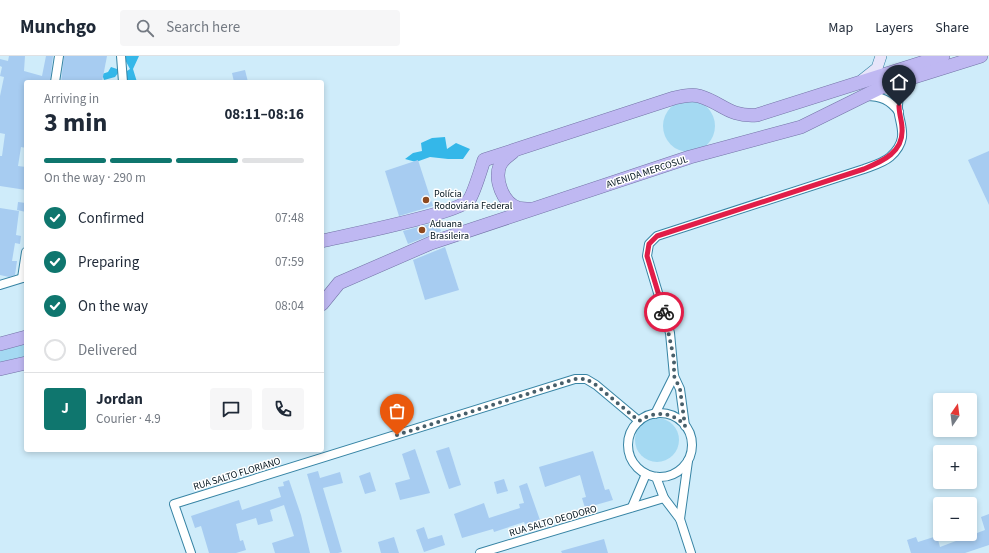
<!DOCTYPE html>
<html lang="en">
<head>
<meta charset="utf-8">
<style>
	body { margin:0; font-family:"Source Sans 3",sans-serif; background:#f6f6f7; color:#1f2937; height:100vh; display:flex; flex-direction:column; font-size:15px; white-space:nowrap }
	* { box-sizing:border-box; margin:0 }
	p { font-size:13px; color:#747a83 }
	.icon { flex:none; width:22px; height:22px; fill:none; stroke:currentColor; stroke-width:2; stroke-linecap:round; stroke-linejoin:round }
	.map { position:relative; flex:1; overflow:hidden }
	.sheet { position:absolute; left:24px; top:24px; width:300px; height:372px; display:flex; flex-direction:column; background:#fff; border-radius:4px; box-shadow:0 2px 6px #0003 }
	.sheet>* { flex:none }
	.needle { width:26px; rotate:14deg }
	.tools { position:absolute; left:933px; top:337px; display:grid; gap:8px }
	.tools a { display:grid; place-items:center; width:44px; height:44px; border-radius:4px; background:#fff; box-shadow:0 2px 6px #0003; font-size:20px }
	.pin { position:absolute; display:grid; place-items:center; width:34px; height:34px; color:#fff; margin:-41px -17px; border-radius:50% 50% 50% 0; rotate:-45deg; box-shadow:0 0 4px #0007 }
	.pin .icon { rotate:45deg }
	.courier { position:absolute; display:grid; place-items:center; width:40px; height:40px; margin:-20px; border:3px solid #e11d48; border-radius:50%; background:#fff; color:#222; box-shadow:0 1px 5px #0007 }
	.head em { font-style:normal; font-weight:700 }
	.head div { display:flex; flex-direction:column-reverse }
	.head { display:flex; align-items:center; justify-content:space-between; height:68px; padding:0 20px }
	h1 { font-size:26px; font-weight:700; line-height:30px }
	.bar { display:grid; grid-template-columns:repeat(4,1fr); gap:6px 4px; align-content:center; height:48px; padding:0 20px }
	.bar i { height:5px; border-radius:3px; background:#e0e1e3 }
	.bar .selected { background:#0f766e }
	.bar p { grid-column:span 4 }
	.line { display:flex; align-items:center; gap:10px; padding:0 20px; border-top:1px solid #e0e1e3 }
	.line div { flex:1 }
	.round { display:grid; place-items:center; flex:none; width:42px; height:42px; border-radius:4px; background:#f6f6f7 }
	ol { padding:0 20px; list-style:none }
	li { display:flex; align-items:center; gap:12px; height:44px }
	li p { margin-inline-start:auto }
	li .icon { padding:4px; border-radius:50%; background:#0f766e; color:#fff; stroke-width:4 }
	li:last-child { color:#747a83 }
	li i { width:22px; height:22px; border:2px solid #e0e1e3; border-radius:50% }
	header { display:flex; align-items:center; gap:24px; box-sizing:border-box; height:56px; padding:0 20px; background:#fff; border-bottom:1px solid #e0e1e3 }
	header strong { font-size:19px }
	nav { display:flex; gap:22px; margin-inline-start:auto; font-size:14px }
	.search { width:280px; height:36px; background:#f6f6f7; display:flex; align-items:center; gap:10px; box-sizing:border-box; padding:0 14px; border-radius:4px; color:#747a83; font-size:15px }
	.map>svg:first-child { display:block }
	.green { fill:#a4d9f2 }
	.forest { fill:#34b7e9 }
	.building { fill:#a7ccf1 }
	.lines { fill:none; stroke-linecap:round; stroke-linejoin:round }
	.minor-casing { stroke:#3784a4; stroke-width:10 }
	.secondary-casing { stroke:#3784a4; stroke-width:12 }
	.trunk-casing { stroke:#7273a6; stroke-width:14 }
	.minor { stroke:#fff; stroke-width:8 }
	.secondary { stroke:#e7e5fa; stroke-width:11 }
	.trunk { stroke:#bfb8f2; stroke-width:13 }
	.done { stroke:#485f6a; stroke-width:4; stroke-dasharray:0 7.2 }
	.route { stroke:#e11d48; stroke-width:5 }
	.poi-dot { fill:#8e491f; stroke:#fff; stroke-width:1.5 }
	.labels { text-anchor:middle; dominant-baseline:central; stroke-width:3; stroke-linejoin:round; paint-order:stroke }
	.street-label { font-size:10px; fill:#00131d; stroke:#fff }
	.poi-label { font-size:10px; fill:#00131d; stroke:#fff; text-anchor:start }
</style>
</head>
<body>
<header>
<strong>Munchgo</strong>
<div class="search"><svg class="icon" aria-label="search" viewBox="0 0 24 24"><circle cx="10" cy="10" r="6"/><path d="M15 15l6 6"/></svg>Search here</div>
<nav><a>Map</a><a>Layers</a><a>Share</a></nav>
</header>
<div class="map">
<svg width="989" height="497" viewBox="0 0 989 497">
	<rect width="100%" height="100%" fill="#cfecfa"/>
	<g class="green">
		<circle cx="689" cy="70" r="26"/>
		<path d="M26,285V301L0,310V293Z"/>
		<circle cx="657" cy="384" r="22"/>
	</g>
	<g class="forest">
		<path d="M123,0H139L133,13L137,26H127V15L130,13Z"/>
		<path d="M111,11L117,13L118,17L115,21L104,24L102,18L108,16Z"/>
		<path d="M445,81L447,93L456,87L470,93L463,103H448L430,101L416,106L405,103L413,97L422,95L421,87L432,82Z"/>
	</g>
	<g class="building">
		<path d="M9,0H25L24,15L42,20L46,0H53L50,26H26V92L21,91L18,110L26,111V134L0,130V100H2L5,78L0,77V40L4,21L0,20L2,11L0,10V3L8,5Z"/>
		<path d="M64,0H107L102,26H61Z"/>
		<path d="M245,14L248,26H234L232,17Z"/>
		<path d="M989,95V149L968,104Z"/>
		<path d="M418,104L433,150L399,160L385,115Z"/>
		<path d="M18,146L26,147V156L17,154Z"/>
		<path d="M0,152L19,155L16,179L21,180L20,188L15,187L12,205H17L15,219L9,221L0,219Z"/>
		<path d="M437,166L441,175L408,188L403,175Z"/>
		<path d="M445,191L459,234L425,244L413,204Z"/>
		<path d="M449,391L461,429L449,433L436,395Z"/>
		<path d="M415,393L430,437L400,444L395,427L410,423L402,398Z"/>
		<path d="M593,395L605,434L609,433L613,444L585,452L582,442L586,441L580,419L545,431L539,411Z"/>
		<path d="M318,415L320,422L340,416L343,427L323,432L342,496L338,497H330L307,418Z"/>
		<path d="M370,416L376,435L365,438L359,420Z"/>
		<path d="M504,423L508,435L497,438L494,426Z"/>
		<path d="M289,424L301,459L310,497H275L272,487L294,480L284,449L270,454L273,465L258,469L256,462L236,468L240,485L243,484L246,494L236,497H209L201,470L195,472L191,460L239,444L242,454L281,441L278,431L284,430L283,426Z"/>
		<path d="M527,427L540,464L525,468L524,466L494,476L493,473L462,482L454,458L484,447L489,462L520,452L519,448L524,447L519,430Z"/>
		<path d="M989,458V489L965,497H911L907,484L916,481L918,486L937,480L940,491L985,474L981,461Z"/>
		<path d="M424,471L428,483L442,479L445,489L424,496L416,474Z"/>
		<path d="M394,481L399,497H381L378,486Z"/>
		<path d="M604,483L608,497H562L561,495Z"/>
	</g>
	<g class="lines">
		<g class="minor-casing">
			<g id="minor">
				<path d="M121,0L123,26"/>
				<path d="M55,26L59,0"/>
				<path d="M866,40C881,40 890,44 899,56"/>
				<path d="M22,222L26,196"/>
				<path d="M0,229L26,221"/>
				<circle cx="660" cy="389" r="32"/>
				<path d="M655,358L674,320"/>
				<path d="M685,370L680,333L674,320L670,277L647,200L649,188L657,180L864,113C872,110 883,107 890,101C916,78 891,61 900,39C903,33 910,27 914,22"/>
				<path d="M656,421L664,442L680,463L691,497"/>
				<path d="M632,451L646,418"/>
				<path d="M680,463L688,405"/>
				<path d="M191,497L174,448L575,323H586L596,329L639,365"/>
				<path d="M480,497L664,442"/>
			</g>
		</g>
		<g class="secondary-casing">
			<path id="secondary" d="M862,24L877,12L881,0"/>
		</g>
		<g class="trunk-casing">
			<g id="trunk">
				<path d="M513,96C508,100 503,103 500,109C494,124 503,147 518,152C522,153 527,153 531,153"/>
				<path d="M322,185C344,180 459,157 469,144C474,137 481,113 484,104L674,42C682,40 691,38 699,40C723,47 728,61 757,59L943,0"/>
				<path d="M322,248L339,227L431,187L690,101L801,71L882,31L981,0"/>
				<path d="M0,288L26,281"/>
				<path d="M0,313L26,307"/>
			</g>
		</g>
		<use href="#minor" class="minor"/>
		<use href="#secondary" class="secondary"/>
		<use href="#trunk" class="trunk"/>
	</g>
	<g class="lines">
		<path class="done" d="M397,379L575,323H586L596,329L639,365C654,355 673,355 685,370L680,333L674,320V303L664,256"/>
		<path class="route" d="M664,256L647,200L649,188L657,180L864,113C883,105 904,96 902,72C902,65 899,58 899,50"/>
	</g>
	<g class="poi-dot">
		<circle cx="426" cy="144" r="4"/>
		<circle cx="422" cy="174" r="4"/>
	</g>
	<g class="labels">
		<g class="street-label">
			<text transform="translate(647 116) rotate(-18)">AVENIDA MERCOSUL</text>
			<text transform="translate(237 418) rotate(-17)">RUA SALTO FLORIANO</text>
			<text transform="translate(553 465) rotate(-16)">RUA SALTO DEODORO</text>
		</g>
		<g class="poi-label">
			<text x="434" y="138">Polícia<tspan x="434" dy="12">Rodoviária Federal</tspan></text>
			<text x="430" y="168">Aduana<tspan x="430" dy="12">Brasileira</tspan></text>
		</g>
	</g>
</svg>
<div class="tools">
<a><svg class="needle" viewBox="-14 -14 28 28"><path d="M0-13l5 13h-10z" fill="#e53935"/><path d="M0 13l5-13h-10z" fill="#747a83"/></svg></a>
<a>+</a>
<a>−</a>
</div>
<div class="pin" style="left:397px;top:379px;background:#ea580c"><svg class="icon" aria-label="bag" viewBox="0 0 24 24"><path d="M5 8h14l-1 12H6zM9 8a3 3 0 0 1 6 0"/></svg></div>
<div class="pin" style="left:899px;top:50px;background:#1f2937"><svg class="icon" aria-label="home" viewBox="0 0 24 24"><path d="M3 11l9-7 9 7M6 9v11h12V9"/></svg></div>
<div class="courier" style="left:664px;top:256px"><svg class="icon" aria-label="bike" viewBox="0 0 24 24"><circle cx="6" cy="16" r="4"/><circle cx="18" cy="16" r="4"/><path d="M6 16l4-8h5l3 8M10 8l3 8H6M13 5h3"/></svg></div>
<section class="sheet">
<div class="head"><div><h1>3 min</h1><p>Arriving in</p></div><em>08:11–08:16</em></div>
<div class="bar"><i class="selected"></i><i class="selected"></i><i class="selected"></i><i></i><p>On the way · 290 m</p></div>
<ol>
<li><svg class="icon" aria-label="check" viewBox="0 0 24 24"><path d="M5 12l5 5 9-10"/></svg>Confirmed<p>07:48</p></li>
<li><svg class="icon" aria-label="check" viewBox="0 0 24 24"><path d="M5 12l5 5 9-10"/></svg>Preparing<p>07:59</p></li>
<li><svg class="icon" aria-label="check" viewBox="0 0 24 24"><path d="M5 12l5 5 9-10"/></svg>On the way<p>08:04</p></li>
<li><i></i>Delivered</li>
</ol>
<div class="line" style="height:72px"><b class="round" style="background:#0f766e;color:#fff">J</b><div><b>Jordan</b><p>Courier · 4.9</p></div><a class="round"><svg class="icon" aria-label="chat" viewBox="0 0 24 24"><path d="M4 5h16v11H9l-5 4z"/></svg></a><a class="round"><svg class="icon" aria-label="phone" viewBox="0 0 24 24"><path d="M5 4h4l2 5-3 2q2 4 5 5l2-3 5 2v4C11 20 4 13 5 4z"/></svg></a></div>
</section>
</div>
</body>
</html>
